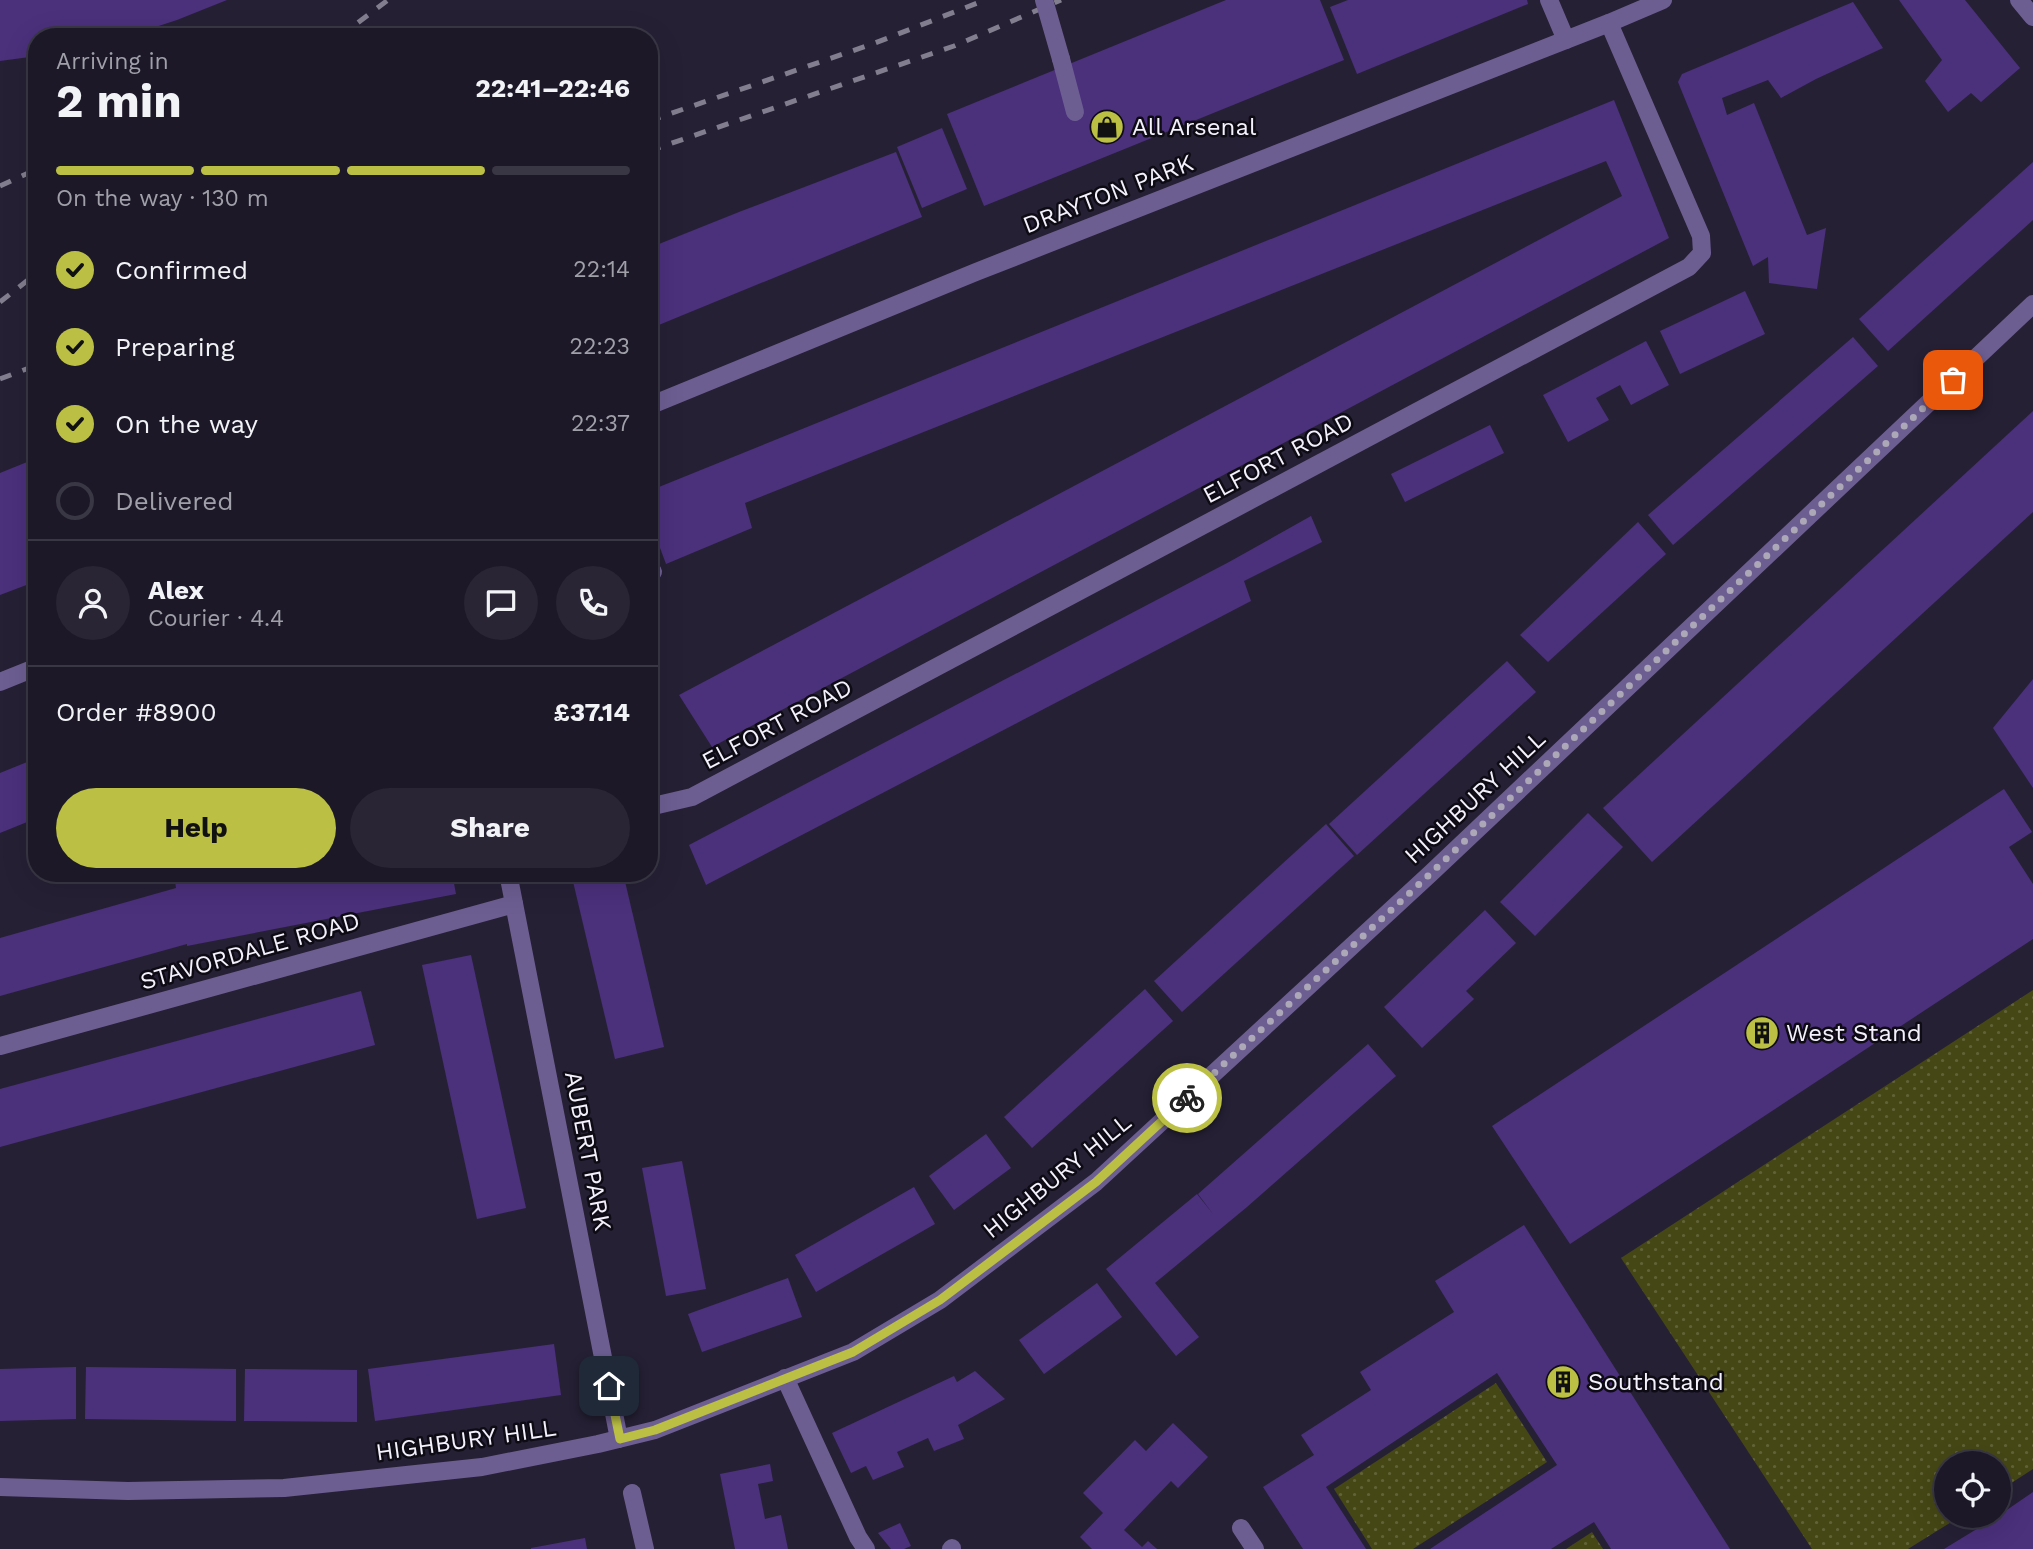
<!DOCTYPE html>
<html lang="en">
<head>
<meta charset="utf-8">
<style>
	body { margin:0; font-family:"Work Sans",sans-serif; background:#292534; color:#f1f3f6; height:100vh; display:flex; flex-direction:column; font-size:26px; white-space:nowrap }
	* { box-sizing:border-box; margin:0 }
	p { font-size:23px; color:#a0a0a8 }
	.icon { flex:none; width:38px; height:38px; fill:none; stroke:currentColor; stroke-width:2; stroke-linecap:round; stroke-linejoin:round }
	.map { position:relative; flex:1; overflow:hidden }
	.sheet { position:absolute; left:28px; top:28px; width:630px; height:854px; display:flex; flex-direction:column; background:#1c1828; border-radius:28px; box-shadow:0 7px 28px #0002,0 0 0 2px #3a3745 }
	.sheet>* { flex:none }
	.controls { position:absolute; left:1934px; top:1451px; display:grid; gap:14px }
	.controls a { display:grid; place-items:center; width:77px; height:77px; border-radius:50%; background:#1c1828; box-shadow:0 7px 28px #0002,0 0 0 2px #3a3745; font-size:35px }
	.pin { position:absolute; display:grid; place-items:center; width:60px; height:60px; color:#fff; margin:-30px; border-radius:14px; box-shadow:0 4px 10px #0006 }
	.courier { position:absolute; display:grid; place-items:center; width:70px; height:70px; margin:-35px; border:5px solid #bbc044; border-radius:50%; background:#fff; color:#222; box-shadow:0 2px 9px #0007 }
	.overview em { font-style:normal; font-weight:700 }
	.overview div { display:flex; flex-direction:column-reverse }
	.overview { display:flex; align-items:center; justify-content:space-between; height:119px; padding:0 28px }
	h1 { font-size:46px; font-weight:700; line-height:52px }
	.bar { display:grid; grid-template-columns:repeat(4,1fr); gap:10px 7px; align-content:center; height:84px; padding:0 28px }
	.bar i { height:9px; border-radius:5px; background:#3a3745 }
	.bar .active { background:#bbc044 }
	.bar p { grid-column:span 4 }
	.line { display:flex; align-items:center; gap:18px; padding:0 28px; border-top:2px solid #3a3745 }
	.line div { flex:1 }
	.round { display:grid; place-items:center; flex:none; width:74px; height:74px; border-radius:37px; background:#292534 }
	ol { padding:0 28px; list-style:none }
	li { display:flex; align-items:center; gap:21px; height:77px }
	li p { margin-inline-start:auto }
	li .icon { padding:7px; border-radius:50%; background:#bbc044; color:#111; stroke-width:4 }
	li:last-child { color:#a0a0a8 }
	li i { width:38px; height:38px; border:4px solid #3a3745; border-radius:50% }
	.button { display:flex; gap:14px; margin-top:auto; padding:14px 28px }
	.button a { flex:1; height:80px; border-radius:42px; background:#bbc044; color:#111; font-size:28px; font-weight:700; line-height:80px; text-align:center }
	.button a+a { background:#292534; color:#f1f3f6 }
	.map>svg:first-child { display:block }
	.garden { fill:url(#garden-dots) }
	.building { fill:#4b307c }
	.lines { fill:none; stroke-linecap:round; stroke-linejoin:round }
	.minor { stroke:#6d5e92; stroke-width:18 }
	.rail { stroke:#837e8f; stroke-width:5; stroke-dasharray:12 12; stroke-linecap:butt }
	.minor-bridge { stroke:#6d5e92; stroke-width:18 }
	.done { stroke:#aca8b7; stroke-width:7; stroke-dasharray:0 12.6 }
	.route { stroke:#bbc044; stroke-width:9 }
	.labels { text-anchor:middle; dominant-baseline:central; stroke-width:5; stroke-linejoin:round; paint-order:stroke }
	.poi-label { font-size:24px; fill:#f4f1fd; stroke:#0e0b15; text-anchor:start }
	.street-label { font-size:24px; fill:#f4f1fd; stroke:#0e0b15 }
</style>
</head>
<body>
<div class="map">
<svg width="2033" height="1549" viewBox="0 0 2033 1549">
	<defs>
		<pattern id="garden-dots" width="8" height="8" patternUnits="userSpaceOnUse" patternTransform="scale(1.75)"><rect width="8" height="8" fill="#454715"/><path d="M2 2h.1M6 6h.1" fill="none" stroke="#606238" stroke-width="1.8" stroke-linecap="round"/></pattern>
	</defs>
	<rect width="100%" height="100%" fill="#262035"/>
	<g class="garden">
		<path d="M2033,990V1469L1999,1491L1998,1463H1946V1516H1961L1908,1549H1812L1621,1258Z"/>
		<path d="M1496,1383L1547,1462L1413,1549H1372L1334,1489Z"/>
		<path d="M1592,1532L1603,1549H1566Z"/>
	</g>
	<g class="building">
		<path d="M0,0H227L177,20L125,37H37V56L0,61Z"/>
		<path d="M1226,0H1320L1344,60L984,206L947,114Z"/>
		<path d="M1348,0H1527L1528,4L1357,74L1330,7Z"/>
		<path d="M1899,0H1965L2020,68L1981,102L1971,93L1948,112L1925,81L1942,60Z"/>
		<path d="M1853,2L1883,48L1816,79L1781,98L1768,80L1722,98L1727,115L1754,103L1807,235L1826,228L1817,289L1769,283L1768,257L1753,266L1678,82L1682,74Z"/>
		<path d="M1614,100L1669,238L712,747L679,695L1622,196L1606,161L745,503L752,528L666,564L649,518V491Z"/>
		<path d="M942,128L967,189L922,208L897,147Z"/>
		<path d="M896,152L922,217L649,329V248L739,212Z"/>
		<path d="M2033,162V220L1888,351L1859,319Z"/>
		<path d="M1745,291L1765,334L1680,374L1660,331Z"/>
		<path d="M1853,337L1878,366L1673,545L1648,515Z"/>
		<path d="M1646,341L1669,385L1631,405L1620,385L1596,398L1609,420L1568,442L1543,395Z"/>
		<path d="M2033,411V512L1652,862L1603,808Z"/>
		<path d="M1490,425L1504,453L1405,502L1391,474Z"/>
		<path d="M37,458V581L0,595V473Z"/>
		<path d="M1311,516L1322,542L1244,581L1251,601L706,885L689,845L1229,562Z"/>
		<path d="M1638,522L1666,554L1548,662L1520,635Z"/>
		<path d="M1507,661L1536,692L1357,855L1329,824Z"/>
		<path d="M2033,679V788L1993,728Z"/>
		<path d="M37,758V818L0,833V773Z"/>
		<path d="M2004,789L2032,832L2009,847L2033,884V939L1570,1244L1492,1126Z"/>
		<path d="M1588,813L1623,847L1535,936L1500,902Z"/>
		<path d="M1326,824L1354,856L1182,1012L1154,981Z"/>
		<path d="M174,873H452L456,894L187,946V944L0,996V938L176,888Z"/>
		<path d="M571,873H623L664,1047L615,1059Z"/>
		<path d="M1485,910L1516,943L1466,991L1474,999L1422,1048L1384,1007Z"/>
		<path d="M471,955L526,1208L477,1219L422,965Z"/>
		<path d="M1145,989L1173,1021L1032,1148L1004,1117Z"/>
		<path d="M361,991L375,1045L0,1147V1089Z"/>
		<path d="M1368,1044L1396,1076L1247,1207L1155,1283L1199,1337L1176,1356L1106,1269L1197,1194L1213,1214L1198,1194Z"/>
		<path d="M986,1134L1011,1168L954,1210L929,1176Z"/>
		<path d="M682,1161L706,1289L666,1296L642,1168Z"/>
		<path d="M914,1187L935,1224L816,1292L795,1255Z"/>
		<path d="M1524,1225L1730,1549H1611L1594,1522L1551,1549H1430L1557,1465L1497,1373L1326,1487L1366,1549H1303L1263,1487L1314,1455L1301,1435L1371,1390L1360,1372L1454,1312L1435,1281Z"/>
		<path d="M788,1278L802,1317L702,1352L688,1314Z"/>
		<path d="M1097,1283L1122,1317L1044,1374L1019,1340Z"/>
		<path d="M554,1344L561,1395L375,1421L368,1369Z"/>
		<path d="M76,1367V1419L0,1421V1369Z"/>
		<path d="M86,1367L236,1369V1421L85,1419Z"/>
		<path d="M245,1369L357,1370V1422L244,1421Z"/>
		<path d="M975,1371L1005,1399L958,1425L964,1439L934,1451L928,1438L897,1452L904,1467L873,1480L866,1466L851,1473L832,1433L954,1376L957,1382Z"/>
		<path d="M1173,1423L1208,1457L1178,1488L1171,1481L1124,1530L1142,1547L1148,1541L1157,1549H1092L1080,1537L1103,1513L1083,1493L1135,1440L1146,1451Z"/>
		<path d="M770,1464L773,1481L758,1484L765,1519L781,1515L788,1549H735L720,1474Z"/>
		<path d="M2033,1492V1549H1944L1998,1516Z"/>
		<path d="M900,1523L911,1546L904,1549H891L878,1533Z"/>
		<path d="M585,1538L587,1549H531V1548Z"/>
	</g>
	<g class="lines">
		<g class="minor">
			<path d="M1549,0L1566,40"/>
			<path d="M2019,0L2033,17"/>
			<path d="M1061,59L1075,112"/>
			<path d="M649,406L976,272L1609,23L1663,0"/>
			<path d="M649,565L653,572"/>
			<path d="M0,682L37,667"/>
			<path d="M649,807L692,797L1689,267L1702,253L1701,236L1609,23"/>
			<path d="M508,873L619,1439"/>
			<path d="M0,1046L514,904"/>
			<path d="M785,1378L858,1537L866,1549"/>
			<path d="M0,1487L128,1491L284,1488L482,1467L598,1444L655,1430L853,1352L940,1300L1096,1182L1430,874L2033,304"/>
			<path d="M632,1493L645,1549"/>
			<path d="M1241,1528L1255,1549"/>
			<path d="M951,1549L952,1548"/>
		</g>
		<g class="rail">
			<path d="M339,37L388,0"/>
			<path d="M649,121L875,43L985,0"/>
			<path d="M649,151L954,46L1061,0"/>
			<path d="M0,186L37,169"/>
			<path d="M0,302L37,273"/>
			<path d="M0,379L37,365"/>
		</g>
		<path class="minor-bridge" d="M1044,0L1061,59"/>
	</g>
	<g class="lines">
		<path class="done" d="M1187,1098L1413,890L1953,380"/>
		<path class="route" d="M609,1386L620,1439L655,1430L853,1352L940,1300L1096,1182L1187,1098"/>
	</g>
	<defs>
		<g id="shop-disc" transform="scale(1.75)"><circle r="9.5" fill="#bbc044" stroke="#0e0b15"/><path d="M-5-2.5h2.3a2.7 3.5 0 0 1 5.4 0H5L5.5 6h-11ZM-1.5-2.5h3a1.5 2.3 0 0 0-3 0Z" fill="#111"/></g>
		<g id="building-disc" transform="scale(1.75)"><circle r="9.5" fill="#bbc044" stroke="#0e0b15"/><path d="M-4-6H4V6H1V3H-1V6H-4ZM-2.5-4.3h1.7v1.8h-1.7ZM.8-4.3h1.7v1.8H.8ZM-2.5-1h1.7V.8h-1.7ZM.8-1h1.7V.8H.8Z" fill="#111"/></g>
	</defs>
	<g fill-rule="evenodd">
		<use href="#shop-disc" x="1107" y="127"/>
		<use href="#building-disc" x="1762" y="1033"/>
		<use href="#building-disc" x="1563" y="1382"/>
	</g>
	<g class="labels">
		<g class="poi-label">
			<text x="1132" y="127">All Arsenal</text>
			<text x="1786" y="1033">West Stand</text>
			<text x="1588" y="1382">Southstand</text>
		</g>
		<g class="street-label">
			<text transform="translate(1108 194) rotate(-21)">DRAYTON PARK</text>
			<text transform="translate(1278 458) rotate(-28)">ELFORT ROAD</text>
			<text transform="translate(777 724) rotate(-28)">ELFORT ROAD</text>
			<text transform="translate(1475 797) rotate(-43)">HIGHBURY HILL</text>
			<text transform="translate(250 951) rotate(-16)">STAVORDALE ROAD</text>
			<text transform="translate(588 1151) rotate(79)">AUBERT PARK</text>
			<text transform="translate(1057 1176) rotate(-39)">HIGHBURY HILL</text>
			<text transform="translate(466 1440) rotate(-8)">HIGHBURY HILL</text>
		</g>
	</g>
</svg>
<div class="controls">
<a><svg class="icon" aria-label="locate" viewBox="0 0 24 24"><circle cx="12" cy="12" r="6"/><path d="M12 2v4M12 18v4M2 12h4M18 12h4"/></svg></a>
</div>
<div class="pin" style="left:1953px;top:380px;background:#ea580c"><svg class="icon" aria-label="bag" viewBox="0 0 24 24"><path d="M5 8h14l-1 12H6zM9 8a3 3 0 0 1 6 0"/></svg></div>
<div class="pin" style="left:609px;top:1386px;background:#1f2937"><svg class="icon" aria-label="home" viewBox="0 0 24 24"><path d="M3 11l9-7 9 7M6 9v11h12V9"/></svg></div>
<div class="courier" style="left:1187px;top:1098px"><svg class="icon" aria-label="bike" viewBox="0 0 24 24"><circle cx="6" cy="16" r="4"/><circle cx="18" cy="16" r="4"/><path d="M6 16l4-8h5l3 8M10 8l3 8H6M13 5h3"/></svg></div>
<section class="sheet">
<div class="overview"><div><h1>2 min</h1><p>Arriving in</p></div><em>22:41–22:46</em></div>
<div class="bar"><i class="active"></i><i class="active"></i><i class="active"></i><i></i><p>On the way · 130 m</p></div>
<ol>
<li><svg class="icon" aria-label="check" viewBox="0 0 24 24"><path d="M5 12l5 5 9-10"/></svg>Confirmed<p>22:14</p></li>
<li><svg class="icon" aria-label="check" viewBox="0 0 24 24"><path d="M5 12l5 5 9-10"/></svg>Preparing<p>22:23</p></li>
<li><svg class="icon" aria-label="check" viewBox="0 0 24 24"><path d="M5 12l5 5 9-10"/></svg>On the way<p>22:37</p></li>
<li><i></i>Delivered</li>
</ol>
<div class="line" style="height:126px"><a class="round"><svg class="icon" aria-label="person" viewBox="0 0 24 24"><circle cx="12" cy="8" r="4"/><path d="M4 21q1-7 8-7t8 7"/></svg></a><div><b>Alex</b><p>Courier · 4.4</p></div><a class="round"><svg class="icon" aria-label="chat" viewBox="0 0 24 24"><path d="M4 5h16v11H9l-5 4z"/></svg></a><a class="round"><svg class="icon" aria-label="phone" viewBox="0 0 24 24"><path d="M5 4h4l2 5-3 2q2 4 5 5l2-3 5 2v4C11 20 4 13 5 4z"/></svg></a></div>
<div class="line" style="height:91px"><div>Order #8900</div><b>£37.14</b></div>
<div class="button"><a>Help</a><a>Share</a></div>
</section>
</div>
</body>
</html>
